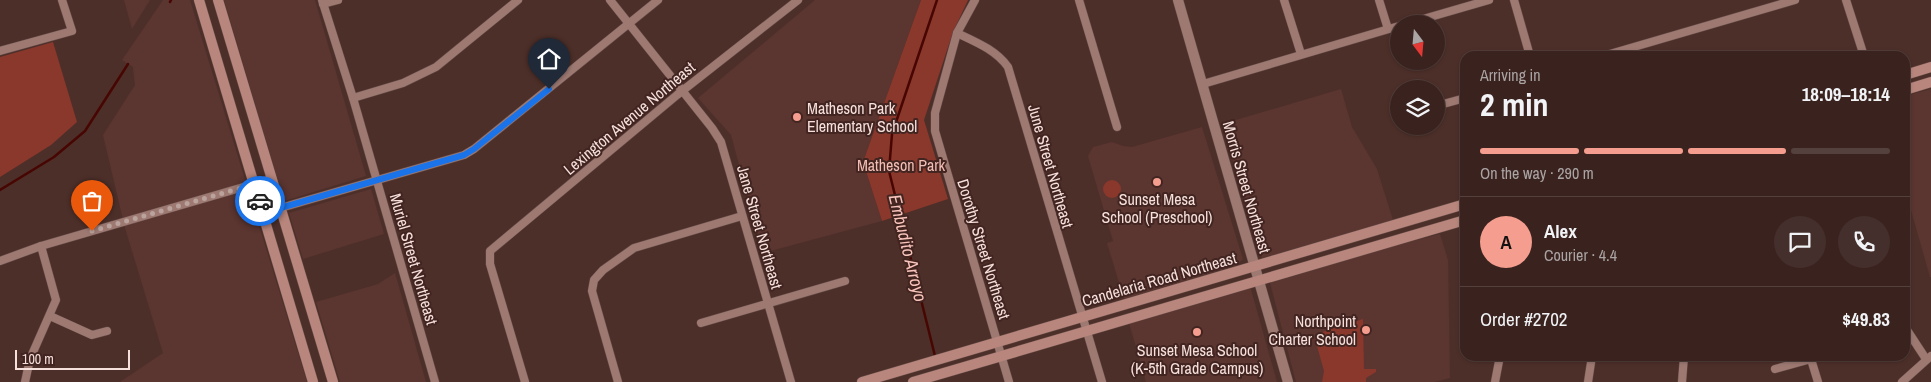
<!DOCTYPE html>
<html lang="en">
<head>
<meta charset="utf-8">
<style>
	body { margin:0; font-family:"Archivo Narrow",sans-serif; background:#452f2c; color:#f1f3f6; height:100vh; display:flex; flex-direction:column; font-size:19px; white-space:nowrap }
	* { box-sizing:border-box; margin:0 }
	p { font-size:16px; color:#aba4a4 }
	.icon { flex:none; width:28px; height:28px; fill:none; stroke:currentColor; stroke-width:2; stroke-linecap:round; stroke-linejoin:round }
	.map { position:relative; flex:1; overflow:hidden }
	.drawer { position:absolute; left:1460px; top:51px; width:450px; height:310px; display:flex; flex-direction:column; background:#3a231f; border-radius:15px; box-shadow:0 1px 4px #0004,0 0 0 1px #54403d }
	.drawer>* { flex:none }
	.needle { width:32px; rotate:164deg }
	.fabs { position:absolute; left:1390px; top:15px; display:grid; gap:10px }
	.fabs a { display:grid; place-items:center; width:55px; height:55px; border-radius:50%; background:#3a231f; box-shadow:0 1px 4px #0004,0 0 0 1px #54403d; font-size:25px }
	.scale { position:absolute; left:15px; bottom:12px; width:115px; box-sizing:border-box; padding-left:5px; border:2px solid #f5e0dc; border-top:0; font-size:14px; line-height:18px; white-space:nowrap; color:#f5e0dc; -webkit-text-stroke:4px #422420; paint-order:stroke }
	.pin { position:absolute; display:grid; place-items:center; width:42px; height:42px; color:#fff; margin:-51px -21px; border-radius:50% 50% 50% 0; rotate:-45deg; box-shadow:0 0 5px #0007 }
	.pin .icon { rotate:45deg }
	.courier { position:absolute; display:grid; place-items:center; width:50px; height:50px; margin:-25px; border:4px solid #1a73e8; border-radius:50%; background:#fff; color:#222; box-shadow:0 1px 6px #0007 }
	.summary em { font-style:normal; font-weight:700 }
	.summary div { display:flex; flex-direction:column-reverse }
	.summary { display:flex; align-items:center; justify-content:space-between; height:85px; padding:0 20px }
	h1 { font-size:32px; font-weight:700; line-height:38px }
	.bar { display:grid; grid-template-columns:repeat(4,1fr); gap:8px 5px; align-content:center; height:60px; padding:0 20px }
	.bar i { height:6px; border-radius:4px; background:#54403d }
	.bar .current { background:#f59d8e }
	.bar p { grid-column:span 4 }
	.line { display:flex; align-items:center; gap:12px; padding:0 20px; border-top:1px solid #54403d }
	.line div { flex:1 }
	.round { display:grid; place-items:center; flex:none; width:52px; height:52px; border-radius:26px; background:#452f2c }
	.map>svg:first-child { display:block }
	.built { fill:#5b3530 }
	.green { fill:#8a372c }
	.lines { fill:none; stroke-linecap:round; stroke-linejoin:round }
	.stream { stroke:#480602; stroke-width:2.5 }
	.minor-casing { stroke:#654b47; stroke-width:9 }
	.tertiary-casing { stroke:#654b47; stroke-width:11 }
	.secondary-casing { stroke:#654b47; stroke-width:11 }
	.minor { stroke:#9d7972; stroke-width:8 }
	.tertiary { stroke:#9d7972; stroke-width:10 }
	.secondary { stroke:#b8867c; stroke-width:10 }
	.done { stroke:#baa29d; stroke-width:5; stroke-dasharray:0 9 }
	.route { stroke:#1a73e8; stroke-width:6 }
	.poi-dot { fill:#f59d8e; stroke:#422420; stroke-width:2 }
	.labels { text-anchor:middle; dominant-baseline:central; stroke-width:4; stroke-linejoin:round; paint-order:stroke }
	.poi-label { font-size:16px; fill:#f5e0dc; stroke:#422420 }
	.street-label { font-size:16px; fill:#f5e0dc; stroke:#422420 }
	.park-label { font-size:16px; fill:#f2beb5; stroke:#422420 }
	.water-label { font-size:18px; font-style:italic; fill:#f7c3ba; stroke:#422420 }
</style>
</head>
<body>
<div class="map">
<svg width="1931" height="382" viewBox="0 0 1931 382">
	<rect width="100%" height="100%" fill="#4d2f29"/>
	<g class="built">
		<path d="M124,0H150L132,29Z"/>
		<path d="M163,0H190L307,382H120L163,353L125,228L103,135L135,85L133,67L122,60Z"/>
		<path d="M224,0H315L366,176L284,201Z"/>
		<path d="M815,0H921L863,162L882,221L763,253L731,135L698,98Z"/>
		<path d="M1341,89L1352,127L1377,169L1393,220L1262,258L1222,124Z"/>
		<path d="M1931,89V277H1930L1905,189V96Z"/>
		<path d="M1202,127L1243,259L1237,265L1124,299L1107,243L1113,241L1088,156L1093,147L1112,142L1123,146L1132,147Z"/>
		<path d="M371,189L384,234L303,259L289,213Z"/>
		<path d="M1440,234L1448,260L1450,378L1435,382H1296L1270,283L1385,248Z"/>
		<path d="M395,273L426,382H340L316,302L378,284Z"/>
		<path d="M1250,286L1277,382H1146L1129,323Z"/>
	</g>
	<g class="green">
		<path d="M921,0H968L953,32L924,120L948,199L882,221L863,162Z"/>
		<path d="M53,42L77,122L51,145L0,177V57Z"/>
		<circle cx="1112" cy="189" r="9"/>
		<path d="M1363,319L1364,369H1376V372L1366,378V382H1322L1324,371L1315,339L1319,333Z"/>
	</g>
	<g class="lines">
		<g class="stream">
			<path d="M170,2L171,0"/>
			<path d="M0,190L54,157L85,131L128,64"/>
			<path d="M935,356L889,171L892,134L937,0"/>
		</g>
		<g class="minor-casing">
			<g id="minor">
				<path d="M322,0L353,98L435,382"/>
				<path d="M610,0L712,128L721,142L791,382"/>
				<path d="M975,0L957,33L935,113V131L1009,382"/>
				<path d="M1079,0L1117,127"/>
				<path d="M1284,0L1301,54"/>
				<path d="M1379,0L1388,29"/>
				<path d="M1514,0L1530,56"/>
				<path d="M1846,0L1864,56"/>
				<path d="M323,4L338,0"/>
				<path d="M1406,24L1489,0"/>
				<path d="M957,33C976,42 996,50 1008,67L1102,382"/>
				<path d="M0,51L72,31L62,0"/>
				<path d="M1603,56L1795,0"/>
				<path d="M1203,84L1399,26"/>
				<path d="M353,98L403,83L436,67L518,0"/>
				<path d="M1436,106L1465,98"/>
				<path d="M263,213L464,155L474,149L658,0"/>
				<path d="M0,261L41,246L271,179"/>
				<path d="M50,316L92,335L107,331"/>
				<path d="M701,323L845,281"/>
				<path d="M1905,327L1926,359"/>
				<path d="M1810,356L1818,382"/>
				<path d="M1775,369L1811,359"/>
				<path d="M25,382L30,359L56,300L41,246"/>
				<path d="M525,382L490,264V251L677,95L798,0"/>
				<path d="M618,382L592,291L594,280L603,270L634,248L742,216"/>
				<path d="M1495,382L1500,356"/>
				<path d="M1588,382L1592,356"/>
				<path d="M1682,382L1684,356"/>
				<path d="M1902,382L1931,356"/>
			</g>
		</g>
		<g class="tertiary-casing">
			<path id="tertiary" d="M1178,0L1288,382"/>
		</g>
		<g class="secondary-casing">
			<g id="secondary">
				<path d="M199,0L313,382"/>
				<path d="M218,0L333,382"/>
				<path d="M1905,75L1931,67"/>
				<path d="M1905,90L1931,82"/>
				<path d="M862,382L1465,204"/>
				<path d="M913,382L1465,220"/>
			</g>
		</g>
		<use href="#minor" class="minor"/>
		<use href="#tertiary" class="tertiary"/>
		<use href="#secondary" class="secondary"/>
	</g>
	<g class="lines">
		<path class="done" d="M92,231L255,184L260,201"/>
		<path class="route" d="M260,201L263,213L464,155L474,149L549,89"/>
	</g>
	<g class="poi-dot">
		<circle cx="797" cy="117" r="5"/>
		<circle cx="1157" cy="182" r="5"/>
		<circle cx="1366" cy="330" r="5"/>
		<circle cx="1197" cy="332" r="5"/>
	</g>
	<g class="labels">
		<g class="poi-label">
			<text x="807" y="108" text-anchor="start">Matheson Park<tspan x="807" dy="18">Elementary School</tspan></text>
			<text x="1157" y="199">Sunset Mesa<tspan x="1157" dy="18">School (Preschool)</tspan></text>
			<text x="1356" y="321" text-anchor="end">Northpoint<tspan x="1356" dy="18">Charter School</tspan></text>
			<text x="1197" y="350">Sunset Mesa School<tspan x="1197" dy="18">(K-5th Grade Campus)</tspan></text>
		</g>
		<g class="street-label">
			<text transform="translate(629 118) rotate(-40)">Lexington Avenue Northeast</text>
			<text transform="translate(1051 166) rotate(74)">June Street Northeast</text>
			<text transform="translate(1247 187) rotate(74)">Morris Street Northeast</text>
			<text transform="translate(760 227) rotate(74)">Jane Street Northeast</text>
			<text transform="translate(984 249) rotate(73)">Dorothy Street Northeast</text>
			<text transform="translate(414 259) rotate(74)">Muriel Street Northeast</text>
			<text transform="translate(1159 279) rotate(-16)">Candelaria Road Northeast</text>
		</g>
		<g class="park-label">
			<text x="901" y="165">Matheson Park</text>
		</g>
		<g class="water-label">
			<text transform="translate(908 248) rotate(76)">Embudito Arroyo</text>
		</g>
	</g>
</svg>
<div class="fabs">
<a><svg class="needle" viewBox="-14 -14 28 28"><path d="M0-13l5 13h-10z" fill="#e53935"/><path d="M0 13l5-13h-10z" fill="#aba4a4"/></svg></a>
<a><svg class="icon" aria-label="layers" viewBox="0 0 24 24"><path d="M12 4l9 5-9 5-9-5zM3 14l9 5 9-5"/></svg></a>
</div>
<div class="scale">100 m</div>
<div class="pin" style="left:92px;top:231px;background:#ea580c"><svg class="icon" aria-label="bag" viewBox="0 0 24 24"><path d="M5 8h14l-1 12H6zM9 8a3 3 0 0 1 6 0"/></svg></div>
<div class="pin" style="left:549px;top:89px;background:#1f2937"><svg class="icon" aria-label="home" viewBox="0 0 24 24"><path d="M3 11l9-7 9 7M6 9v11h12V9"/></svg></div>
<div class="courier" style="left:260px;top:201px"><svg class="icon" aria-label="car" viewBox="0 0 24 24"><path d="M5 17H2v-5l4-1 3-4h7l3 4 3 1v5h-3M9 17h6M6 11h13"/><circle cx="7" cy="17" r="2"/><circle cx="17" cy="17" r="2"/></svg></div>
<section class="drawer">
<div class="summary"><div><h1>2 min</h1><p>Arriving in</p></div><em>18:09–18:14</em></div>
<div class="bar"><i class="current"></i><i class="current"></i><i class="current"></i><i></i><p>On the way · 290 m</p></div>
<div class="line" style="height:90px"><b class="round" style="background:#f59d8e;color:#111">A</b><div><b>Alex</b><p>Courier · 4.4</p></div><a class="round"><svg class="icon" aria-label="chat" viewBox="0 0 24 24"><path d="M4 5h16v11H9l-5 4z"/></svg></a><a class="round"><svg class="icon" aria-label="phone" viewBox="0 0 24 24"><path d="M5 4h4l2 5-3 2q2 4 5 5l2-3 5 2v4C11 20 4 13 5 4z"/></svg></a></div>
<div class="line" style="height:65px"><div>Order #2702</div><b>$49.83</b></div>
</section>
</div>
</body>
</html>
